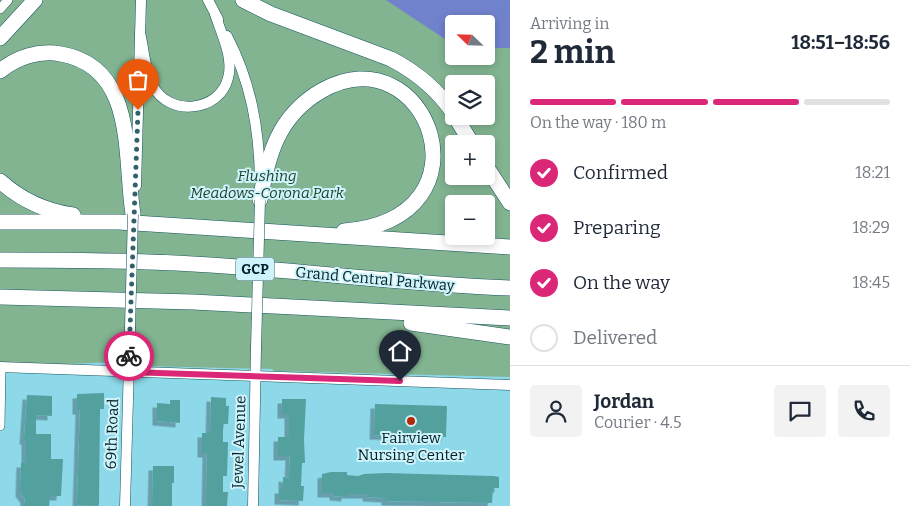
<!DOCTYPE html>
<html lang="en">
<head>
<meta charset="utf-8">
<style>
	body { margin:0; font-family:Bitter,serif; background:#f2f2f3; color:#1f2937; height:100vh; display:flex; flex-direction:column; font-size:19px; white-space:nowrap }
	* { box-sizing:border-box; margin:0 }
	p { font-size:16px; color:#747a83 }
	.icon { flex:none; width:28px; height:28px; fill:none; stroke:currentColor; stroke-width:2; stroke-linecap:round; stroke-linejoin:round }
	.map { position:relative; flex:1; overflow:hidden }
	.details { display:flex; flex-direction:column; background:#fff; width:400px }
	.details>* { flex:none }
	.needle { width:32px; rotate:293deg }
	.buttons { position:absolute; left:445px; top:15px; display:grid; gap:10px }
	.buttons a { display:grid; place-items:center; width:50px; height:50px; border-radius:5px; background:#fff; box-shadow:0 2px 8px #0003; font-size:25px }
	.pin { position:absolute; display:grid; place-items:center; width:42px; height:42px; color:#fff; margin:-51px -21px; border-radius:50% 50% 50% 0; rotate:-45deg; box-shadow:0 0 5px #0007 }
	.pin .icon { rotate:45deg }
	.courier { position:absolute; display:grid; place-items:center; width:50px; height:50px; margin:-25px; border:4px solid #db2777; border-radius:50%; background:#fff; color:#222; box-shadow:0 1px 6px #0007 }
	.overview em { font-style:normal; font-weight:700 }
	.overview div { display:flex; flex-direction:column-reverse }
	.overview { display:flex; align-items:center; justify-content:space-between; height:85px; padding:0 20px }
	h1 { font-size:32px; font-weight:700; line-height:38px }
	.bar { display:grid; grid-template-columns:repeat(4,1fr); gap:8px 5px; align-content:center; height:60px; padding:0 20px }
	.bar i { height:6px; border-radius:4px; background:#e0e1e3 }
	.bar .current { background:#db2777 }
	.bar p { grid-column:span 4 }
	.line { display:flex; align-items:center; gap:12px; padding:0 20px; border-top:1px solid #e0e1e3 }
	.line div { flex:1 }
	.round { display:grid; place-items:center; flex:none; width:52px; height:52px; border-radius:5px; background:#f2f2f3 }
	ol { padding:0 20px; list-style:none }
	li { display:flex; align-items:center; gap:15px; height:55px }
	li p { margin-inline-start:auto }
	li .icon { padding:5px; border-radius:50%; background:#db2777; color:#fff; stroke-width:4 }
	li:last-child { color:#747a83 }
	li i { width:28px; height:28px; border:2px solid #e0e1e3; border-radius:50% }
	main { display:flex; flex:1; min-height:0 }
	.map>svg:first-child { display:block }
	.green { fill:#82b491; fill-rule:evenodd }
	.water { fill:#7182cd }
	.building { fill:#52a19f; filter:url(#shadow) }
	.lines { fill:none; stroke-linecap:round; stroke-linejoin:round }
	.minor-casing { stroke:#17535e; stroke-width:10 }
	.tertiary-casing { stroke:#17535e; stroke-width:11 }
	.motorway-casing { stroke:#17535e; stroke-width:16 }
	.minor { stroke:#fff; stroke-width:9 }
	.tertiary { stroke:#fff; stroke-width:10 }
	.motorway { stroke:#fff; stroke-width:15 }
	.tertiary-bridge-casing { stroke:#17535e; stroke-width:11; stroke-linecap:butt }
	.tertiary-bridge { stroke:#fff; stroke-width:10 }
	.done { stroke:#32616b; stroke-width:5; stroke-dasharray:0 9 }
	.route { stroke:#db2777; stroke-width:6 }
	.poi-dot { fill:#b42806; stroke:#cff3fb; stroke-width:2 }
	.labels { text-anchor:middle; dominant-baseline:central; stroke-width:4; stroke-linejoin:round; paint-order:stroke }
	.shield { fill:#cff3fb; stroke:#3f6067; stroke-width:1 }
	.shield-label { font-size:14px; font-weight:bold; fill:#012127 }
	.park-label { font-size:15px; font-style:italic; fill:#1a3e27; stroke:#cff3fb }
	.street-label { font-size:15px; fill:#012127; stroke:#cff3fb }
	.poi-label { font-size:15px; fill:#012127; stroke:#cff3fb }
</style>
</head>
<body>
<main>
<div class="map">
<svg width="510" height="506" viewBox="0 0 510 506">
	<defs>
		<filter id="shadow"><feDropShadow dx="-4.5" dy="4.5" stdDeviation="0" flood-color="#0004"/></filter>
	</defs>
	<rect width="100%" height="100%" fill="#8dd8e9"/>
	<path class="green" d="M0,0H510V377L274,371L272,369L143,366L114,362L0,367ZM454,24H486V56H454ZM454,84H486V116H454ZM454,144H486V176H454ZM454,204H486V236H454Z"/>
	<path class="water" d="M386,0H510V48H486V24H454V45Z"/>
	<g class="building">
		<path d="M104,393V409H100L99,504L98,506L77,505L80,410H77V394Z"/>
		<path d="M27,395L52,396V416L36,415V434H51V459H63L61,496H50L49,506H24L25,499L20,492L21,463H26V440H24Z"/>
		<path d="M211,397L226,398V406H229L228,424H223V442H228L227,476H223V492H228L227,506H206L207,453H202V433H210Z"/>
		<path d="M282,399H306L304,439L305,463H302L301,486H304L303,501L279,500V489H283V477L289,478L290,456H278V437H289V414H282Z"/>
		<path d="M170,400H180V423L157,421V403L170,404Z"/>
		<path d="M375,404L447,406L446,437L374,435Z"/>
		<path d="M153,466H174V483H172V506H152Z"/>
		<path d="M331,472H347V475L358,476L364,474L386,473L493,476L499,477V488H493L492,503L386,501V498L367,497V494H346V497L334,496V493H322V474Z"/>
	</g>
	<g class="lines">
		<g class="minor-casing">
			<g id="minor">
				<path d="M0,9L8,0"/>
				<path d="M0,426L1,367"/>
			</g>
		</g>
		<g class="tertiary-casing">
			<g id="tertiary">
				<path d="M208,0L218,19"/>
				<path d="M140,33C144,48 145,72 153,86C169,117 220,112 228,78C234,58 221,33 215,14"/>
				<path d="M227,36C251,82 259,128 260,179"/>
				<path d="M136,186L141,0"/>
				<path d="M0,367L510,385"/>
				<path d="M125,506L130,328"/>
				<path d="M253,506L256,348"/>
			</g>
		</g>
		<g class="motorway-casing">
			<g id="motorway">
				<path d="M243,0L271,14L391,59C416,72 438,90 454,114"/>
				<path d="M0,38L35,0"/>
				<path d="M0,71C17,57 39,50 61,54C137,67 124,158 133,214"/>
				<path d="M455,116L472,144"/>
				<path d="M486,166L510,203"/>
				<path d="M0,181C21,200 45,211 73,215"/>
				<path d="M260,200C268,155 278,116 321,91C427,30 498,219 344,231"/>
				<path d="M0,222H119L510,247"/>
				<path d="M0,260C64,260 129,260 193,264C299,270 404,284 510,288"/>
				<path d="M0,297L193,302L510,318"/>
				<path d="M411,323L510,337"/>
			</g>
		</g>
		<use href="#minor" class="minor"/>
		<use href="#tertiary" class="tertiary"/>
		<use href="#motorway" class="motorway"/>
		<g class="tertiary-bridge-casing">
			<g id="tertiary-bridge">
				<path d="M130,328L133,214"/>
				<path d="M256,348L260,200"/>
			</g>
		</g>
		<use href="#tertiary-bridge" class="tertiary-bridge"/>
	</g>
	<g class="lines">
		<path class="done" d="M129,356L138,110"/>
		<path class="route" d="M129,356L128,372L400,381"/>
	</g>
	<circle class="poi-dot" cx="411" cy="421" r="5"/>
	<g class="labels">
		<rect class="shield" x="236" y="257.5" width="38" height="23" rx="4"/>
		<g class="shield-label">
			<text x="255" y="269">GCP</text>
		</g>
		<g class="park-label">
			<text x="267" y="176">Flushing<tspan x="267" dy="17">Meadows-Corona Park</tspan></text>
		</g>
		<g class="street-label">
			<text transform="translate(375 279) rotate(5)">Grand Central Parkway</text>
			<text transform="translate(112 434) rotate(-88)">69th Road</text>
			<text transform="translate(239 442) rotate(-88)">Jewel Avenue</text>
		</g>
		<g class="poi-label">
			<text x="411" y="438">Fairview<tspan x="411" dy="17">Nursing Center</tspan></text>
		</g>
	</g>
</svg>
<div class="buttons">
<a><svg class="needle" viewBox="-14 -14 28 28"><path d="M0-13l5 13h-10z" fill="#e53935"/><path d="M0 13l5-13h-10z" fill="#747a83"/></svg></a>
<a><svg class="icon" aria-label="layers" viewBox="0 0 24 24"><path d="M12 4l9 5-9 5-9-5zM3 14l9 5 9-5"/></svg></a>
<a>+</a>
<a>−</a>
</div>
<div class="pin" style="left:138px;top:110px;background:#ea580c"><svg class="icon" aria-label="bag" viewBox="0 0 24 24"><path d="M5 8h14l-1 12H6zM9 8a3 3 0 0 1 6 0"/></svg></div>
<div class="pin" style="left:400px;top:381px;background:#1f2937"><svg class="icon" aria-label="home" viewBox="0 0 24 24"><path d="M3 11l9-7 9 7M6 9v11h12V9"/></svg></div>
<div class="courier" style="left:129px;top:356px"><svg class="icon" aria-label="bike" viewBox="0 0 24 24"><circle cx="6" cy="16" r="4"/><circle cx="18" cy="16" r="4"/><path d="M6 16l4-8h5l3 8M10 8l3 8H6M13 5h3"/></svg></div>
</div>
<section class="details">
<div class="overview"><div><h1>2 min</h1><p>Arriving in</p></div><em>18:51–18:56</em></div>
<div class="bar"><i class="current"></i><i class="current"></i><i class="current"></i><i></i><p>On the way · 180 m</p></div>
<ol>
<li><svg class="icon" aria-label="check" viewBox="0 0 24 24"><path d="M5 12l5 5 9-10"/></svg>Confirmed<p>18:21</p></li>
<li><svg class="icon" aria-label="check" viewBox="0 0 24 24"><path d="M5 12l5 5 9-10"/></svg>Preparing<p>18:29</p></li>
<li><svg class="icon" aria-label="check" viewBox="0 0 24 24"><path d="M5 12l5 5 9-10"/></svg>On the way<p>18:45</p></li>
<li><i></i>Delivered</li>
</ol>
<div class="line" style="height:90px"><a class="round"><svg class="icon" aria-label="person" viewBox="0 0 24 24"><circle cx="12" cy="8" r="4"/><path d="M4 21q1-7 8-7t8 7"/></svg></a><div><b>Jordan</b><p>Courier · 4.5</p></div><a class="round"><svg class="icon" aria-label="chat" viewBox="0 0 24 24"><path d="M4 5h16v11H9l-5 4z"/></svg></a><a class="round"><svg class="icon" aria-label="phone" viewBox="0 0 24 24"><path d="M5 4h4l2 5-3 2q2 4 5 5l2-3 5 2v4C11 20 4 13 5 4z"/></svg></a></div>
</section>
</main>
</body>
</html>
